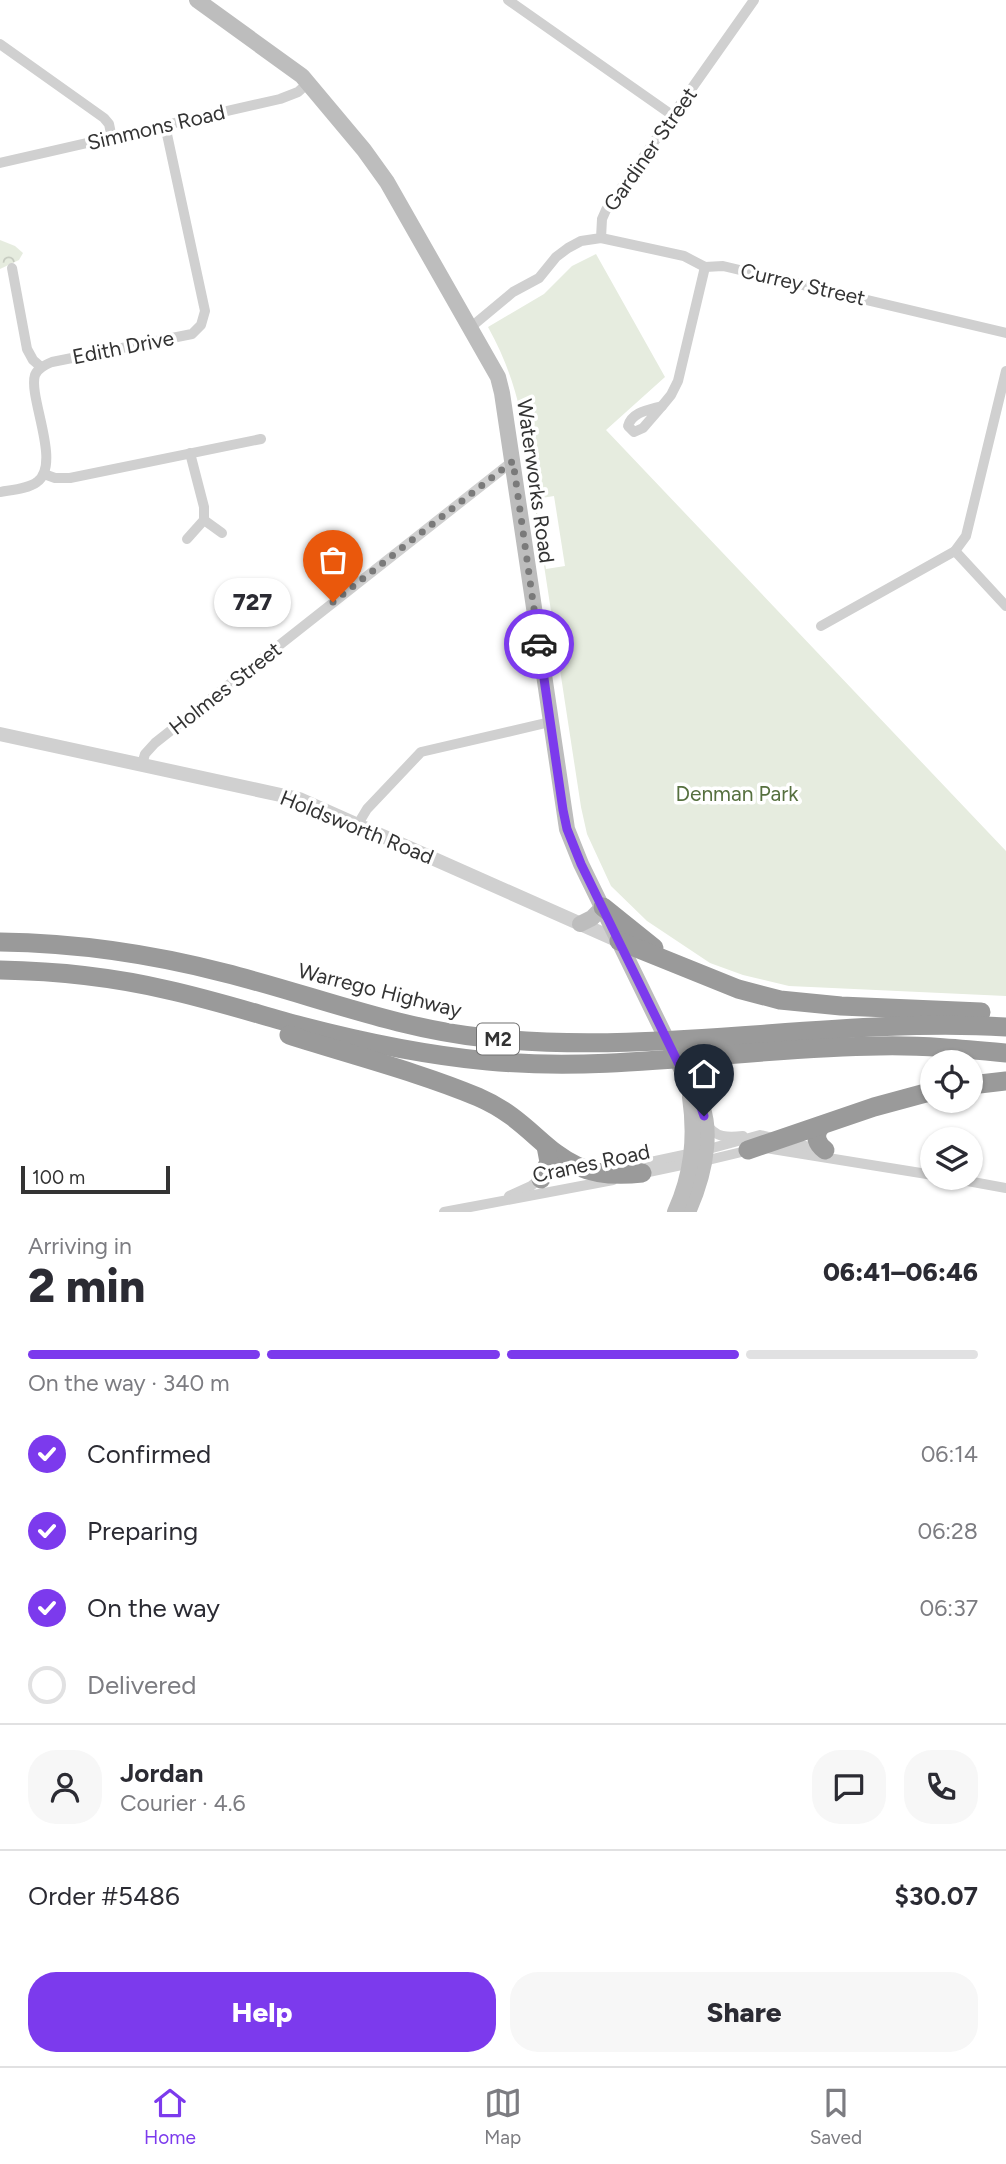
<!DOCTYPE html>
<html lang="en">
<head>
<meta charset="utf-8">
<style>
	body { margin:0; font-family:Figtree,sans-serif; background:#f7f7f7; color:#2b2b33; height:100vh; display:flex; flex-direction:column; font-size:26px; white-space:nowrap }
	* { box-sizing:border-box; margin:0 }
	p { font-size:23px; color:#7c7c81 }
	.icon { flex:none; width:38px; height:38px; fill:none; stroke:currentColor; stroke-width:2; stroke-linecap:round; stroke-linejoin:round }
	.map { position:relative; height:1212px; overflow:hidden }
	.drawer { display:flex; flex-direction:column; background:#fff; flex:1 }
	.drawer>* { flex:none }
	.fabs { position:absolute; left:920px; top:1050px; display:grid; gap:14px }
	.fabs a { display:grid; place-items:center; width:63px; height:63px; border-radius:50%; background:#fff; box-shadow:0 2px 5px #0004; font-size:35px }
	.scale { position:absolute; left:21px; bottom:18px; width:149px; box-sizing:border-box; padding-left:7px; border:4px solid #333; border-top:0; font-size:19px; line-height:24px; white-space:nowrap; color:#333; -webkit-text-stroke:5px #fff; paint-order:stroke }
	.pin { position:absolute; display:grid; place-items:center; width:60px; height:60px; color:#fff; margin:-72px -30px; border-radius:50% 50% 50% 0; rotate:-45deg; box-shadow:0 0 7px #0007 }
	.pin .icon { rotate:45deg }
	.courier { position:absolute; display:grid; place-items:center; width:70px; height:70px; margin:-35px; border:5px solid #7c3aed; border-radius:50%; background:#fff; color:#222; box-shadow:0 2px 9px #0007 }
	.bubble { position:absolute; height:49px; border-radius:24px; background:#fff; box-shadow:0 2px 5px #0004; font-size:23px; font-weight:800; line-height:49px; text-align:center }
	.headline em { font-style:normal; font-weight:800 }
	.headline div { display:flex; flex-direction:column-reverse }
	.headline { display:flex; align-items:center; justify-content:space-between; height:119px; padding:0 28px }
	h1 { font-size:46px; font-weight:800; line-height:52px }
	.bar { display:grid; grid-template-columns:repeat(4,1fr); gap:10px 7px; align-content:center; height:84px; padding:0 28px }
	.bar i { height:9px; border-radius:5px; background:#e1e1e2 }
	.bar .active { background:#7c3aed }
	.bar p { grid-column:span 4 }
	.line { display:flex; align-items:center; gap:18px; padding:0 28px; border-top:2px solid #e1e1e2 }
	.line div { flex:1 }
	.round { display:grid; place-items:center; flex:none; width:74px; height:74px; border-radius:28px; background:#f7f7f7 }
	ol { padding:0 28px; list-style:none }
	li { display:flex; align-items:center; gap:21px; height:77px }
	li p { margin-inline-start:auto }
	li .icon { padding:7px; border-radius:50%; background:#7c3aed; color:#fff; stroke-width:4 }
	li:last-child { color:#7c7c81 }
	li i { width:38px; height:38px; border:4px solid #e1e1e2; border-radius:50% }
	.button { display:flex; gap:14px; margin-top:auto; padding:14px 28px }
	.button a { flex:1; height:80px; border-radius:28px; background:#7c3aed; color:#fff; font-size:28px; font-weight:800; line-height:80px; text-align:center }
	.button a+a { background:#f7f7f7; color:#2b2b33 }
	.tabs { display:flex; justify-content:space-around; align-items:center; height:98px; border-top:2px solid #e1e1e2; background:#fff; font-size:19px; color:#7c7c81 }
	.tabs a { display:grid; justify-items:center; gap:4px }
	.tabs .active { color:#7c3aed }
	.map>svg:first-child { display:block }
	.forest { fill:url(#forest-crowns) }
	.park { fill:#e6ecdf; fill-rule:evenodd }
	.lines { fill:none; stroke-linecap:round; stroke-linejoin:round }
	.minor { stroke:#d0d0d0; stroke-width:10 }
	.tertiary { stroke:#d0d0d0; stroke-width:14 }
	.secondary { stroke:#bdbdbd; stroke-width:16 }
	.motorway { stroke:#9a9a9a; stroke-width:19 }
	.done { stroke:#7a7a7a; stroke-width:7; stroke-dasharray:0 12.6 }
	.route { stroke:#7c3aed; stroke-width:9 }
	.labels { text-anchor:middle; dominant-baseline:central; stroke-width:7; stroke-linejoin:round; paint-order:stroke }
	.shield { fill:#fff; stroke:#707070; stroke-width:2 }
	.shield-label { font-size:19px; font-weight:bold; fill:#333 }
	.street-label { font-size:21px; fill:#333; stroke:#fff }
	.park-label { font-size:21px; fill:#56703f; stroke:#fff }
</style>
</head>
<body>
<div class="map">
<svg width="1006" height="1212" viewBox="0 0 1006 1212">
	<defs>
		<pattern id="forest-crowns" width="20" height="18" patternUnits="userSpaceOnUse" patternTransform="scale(1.75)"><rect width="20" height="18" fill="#e6ecdf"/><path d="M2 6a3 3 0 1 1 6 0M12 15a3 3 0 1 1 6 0" fill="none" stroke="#c6cbc0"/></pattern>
	</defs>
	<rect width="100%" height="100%" fill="#fff"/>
	<path class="forest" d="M0,240L15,246L23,253L19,260L0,269Z"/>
	<path class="park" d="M596,254L665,377L606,430L1006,851V996L789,986L743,975L710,963L647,921L611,886L587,834L581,807L521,415C514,383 504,356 488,327L544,294L572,266ZM554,496L565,566L546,569L535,499Z"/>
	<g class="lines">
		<g class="minor">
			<path d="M508,0L672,115"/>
			<path d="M0,44L104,118L109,124L112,138"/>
			<path d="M0,163L280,99L298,92L308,83"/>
			<path d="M601,238L684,256L705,267L723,266L744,271L1006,333"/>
			<path d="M12,268L27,349L33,360L41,367"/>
			<path d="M471,327L513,292L539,278L556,257L568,248L581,241L601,238L602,219L606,210L754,0"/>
			<path d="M662,406L671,395L678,381L705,267"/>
			<path d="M662,406L643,428L634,432L628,426C632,412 648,410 662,406Z"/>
			<path d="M190,453L204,507V520"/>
			<path d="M44,474L55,478H70L261,439"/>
			<path d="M0,492C11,490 28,489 37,482C62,464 28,397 35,375C38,368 45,365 52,362L192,334L201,325L205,311L165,125"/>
			<path d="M187,539L204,520L222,533"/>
			<path d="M955,551L1006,606"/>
			<path d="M821,626L955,551L966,536L1006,371"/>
			<path d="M142,764L145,754L155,743L513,461"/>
			<path d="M358,824L367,809L421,752L550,722"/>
			<path d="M706,1123C715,1138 728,1138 743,1136"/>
			<path d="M766,1148L933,1175"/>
			<path d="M705,1150L760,1135L822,1150"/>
			<path d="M704,1161L750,1150"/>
			<path d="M632,1166L693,1153"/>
			<path d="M639,1174L691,1163"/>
			<path d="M951,1178L1006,1188"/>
			<path d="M509,1196L531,1186L543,1176"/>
			<path d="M444,1212L613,1180"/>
		</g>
		<path class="tertiary" d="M0,734L299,799L619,941"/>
		<g class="secondary">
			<path d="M197,0L302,76L364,150L387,182L498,377L502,393L567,829L581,864L689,1085C720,1117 704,1177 688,1212"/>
			<path d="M580,924L592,918L603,907"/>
			<path d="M675,1212C692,1174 696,1138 690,1097"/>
		</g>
		<g class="motorway">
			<path d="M603,907L654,948"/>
			<path d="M619,941L738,989L780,1000L841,1006L981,1012"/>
			<path d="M0,942C76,943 152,954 225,973C313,995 397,1029 487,1038C661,1056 833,1017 1006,1027"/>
			<path d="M0,970C56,971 113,977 168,990C213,1000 257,1014 301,1026C362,1042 424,1055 488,1061C619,1073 749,1047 879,1046C922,1045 964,1049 1006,1053"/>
			<path d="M289,1035C351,1055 418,1072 478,1097C548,1127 551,1184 642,1173"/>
			<path d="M971,1085L1006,1081"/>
			<path d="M821,1126C813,1135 817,1144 825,1150"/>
			<path d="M748,1150L874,1107L933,1091"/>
			<path d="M541,1179L549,1162L546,1146"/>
		</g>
	</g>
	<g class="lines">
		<path class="done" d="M333,602L513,461L539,644"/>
		<path class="route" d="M539,644L563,810L567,829L581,864L689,1085L696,1093L704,1116"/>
	</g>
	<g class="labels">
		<rect class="shield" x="477" y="1023.5" width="42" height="31" rx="5"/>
		<g class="shield-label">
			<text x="498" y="1039">M2</text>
		</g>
		<g class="street-label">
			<text transform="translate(156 127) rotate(-13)">Simmons Road</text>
			<text transform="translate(650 149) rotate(-55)">Gardiner Street</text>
			<text transform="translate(803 284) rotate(13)">Currey Street</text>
			<text transform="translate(123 347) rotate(-11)">Edith Drive</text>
			<text transform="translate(536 481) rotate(82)">Waterworks Road</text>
			<text transform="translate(225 688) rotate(-38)">Holmes Street</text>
			<text transform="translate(357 827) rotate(22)">Holdsworth Road</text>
			<text transform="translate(380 990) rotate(14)">Warrego Highway</text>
			<text transform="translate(591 1163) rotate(-12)">Cranes Road</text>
		</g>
		<g class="park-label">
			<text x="737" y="793">Denman Park</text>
		</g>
	</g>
</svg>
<div class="fabs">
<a><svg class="icon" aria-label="locate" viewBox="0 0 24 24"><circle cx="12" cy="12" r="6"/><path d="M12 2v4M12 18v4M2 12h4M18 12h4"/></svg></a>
<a><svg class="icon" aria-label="layers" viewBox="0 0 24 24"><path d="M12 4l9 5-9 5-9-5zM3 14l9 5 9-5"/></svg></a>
</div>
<div class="scale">100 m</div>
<div class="pin" style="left:333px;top:602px;background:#ea580c"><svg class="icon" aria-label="bag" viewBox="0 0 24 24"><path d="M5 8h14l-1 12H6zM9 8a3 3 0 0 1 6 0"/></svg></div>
<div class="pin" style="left:704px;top:1116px;background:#1f2937"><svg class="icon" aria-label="home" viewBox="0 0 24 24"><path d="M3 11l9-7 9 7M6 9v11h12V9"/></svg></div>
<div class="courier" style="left:539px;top:644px"><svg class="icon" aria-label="car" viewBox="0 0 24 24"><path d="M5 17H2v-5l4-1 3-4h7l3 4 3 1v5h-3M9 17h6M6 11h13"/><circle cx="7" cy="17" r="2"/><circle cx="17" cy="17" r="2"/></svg></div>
<div class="bubble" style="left:214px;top:578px;width:77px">727</div>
</div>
<section class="drawer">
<div class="headline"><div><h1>2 min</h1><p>Arriving in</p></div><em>06:41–06:46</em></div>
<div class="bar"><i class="active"></i><i class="active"></i><i class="active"></i><i></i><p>On the way · 340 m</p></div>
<ol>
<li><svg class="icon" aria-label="check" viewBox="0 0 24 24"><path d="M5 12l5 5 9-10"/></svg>Confirmed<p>06:14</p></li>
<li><svg class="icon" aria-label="check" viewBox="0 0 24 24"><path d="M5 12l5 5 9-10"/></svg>Preparing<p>06:28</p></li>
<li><svg class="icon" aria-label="check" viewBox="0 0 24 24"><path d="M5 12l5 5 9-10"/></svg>On the way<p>06:37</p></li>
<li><i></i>Delivered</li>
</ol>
<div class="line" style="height:126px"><a class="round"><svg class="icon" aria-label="person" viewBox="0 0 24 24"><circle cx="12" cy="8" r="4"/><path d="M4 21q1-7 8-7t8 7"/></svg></a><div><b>Jordan</b><p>Courier · 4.6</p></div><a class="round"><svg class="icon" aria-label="chat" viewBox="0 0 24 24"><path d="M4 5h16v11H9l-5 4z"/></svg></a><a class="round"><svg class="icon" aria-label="phone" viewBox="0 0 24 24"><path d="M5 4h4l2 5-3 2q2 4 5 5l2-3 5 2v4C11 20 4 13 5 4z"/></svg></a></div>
<div class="line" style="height:91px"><div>Order #5486</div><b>$30.07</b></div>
<div class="button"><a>Help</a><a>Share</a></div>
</section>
<nav class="tabs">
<a class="active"><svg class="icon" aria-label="home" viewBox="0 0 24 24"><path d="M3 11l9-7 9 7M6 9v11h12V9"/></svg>Home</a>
<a><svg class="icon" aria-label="map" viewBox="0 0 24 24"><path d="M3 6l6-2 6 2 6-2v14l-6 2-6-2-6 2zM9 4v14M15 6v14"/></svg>Map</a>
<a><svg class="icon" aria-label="saved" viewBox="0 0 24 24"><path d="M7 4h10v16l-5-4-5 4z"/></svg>Saved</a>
</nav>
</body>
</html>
